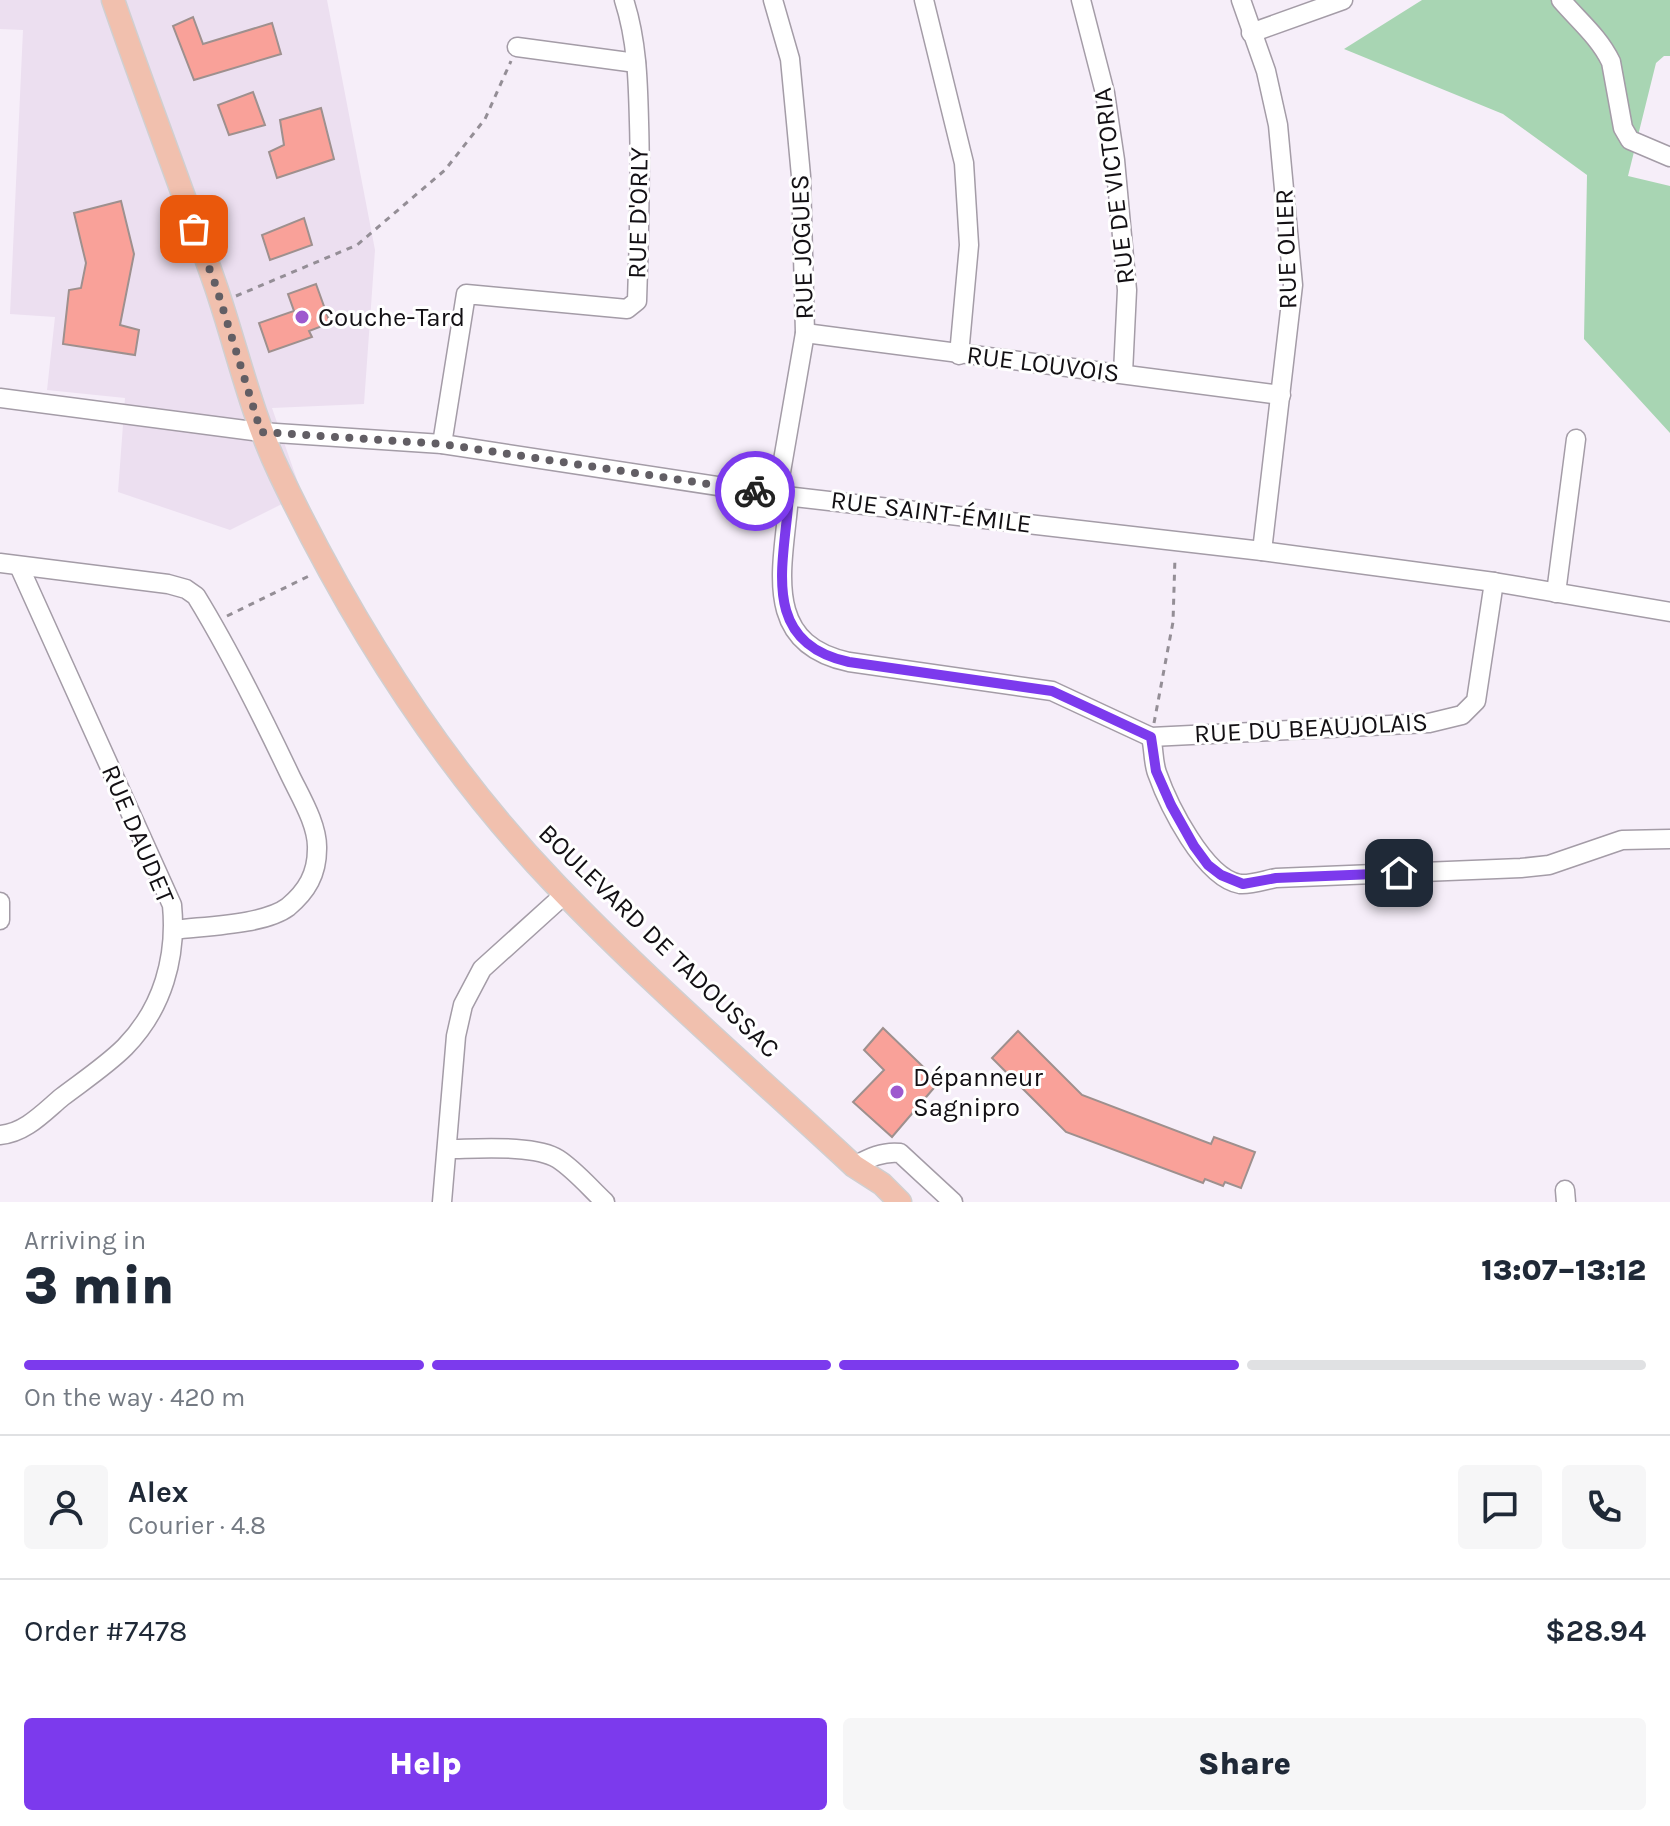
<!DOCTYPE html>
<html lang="en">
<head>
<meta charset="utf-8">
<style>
	body { margin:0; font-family:Karla,sans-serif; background:#f6f6f7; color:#1f2937; height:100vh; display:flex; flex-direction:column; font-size:30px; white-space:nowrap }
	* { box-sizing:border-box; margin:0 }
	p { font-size:26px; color:#747a83 }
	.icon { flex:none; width:44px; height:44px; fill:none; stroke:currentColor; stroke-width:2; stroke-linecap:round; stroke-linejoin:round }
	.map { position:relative; height:1202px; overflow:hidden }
	.drawer { display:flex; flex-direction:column; background:#fff; flex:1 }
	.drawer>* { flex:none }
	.pin { position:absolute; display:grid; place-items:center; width:68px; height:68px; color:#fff; margin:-34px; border-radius:16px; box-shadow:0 4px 12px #0006 }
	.courier { position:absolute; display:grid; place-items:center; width:80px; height:80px; margin:-40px; border:6px solid #7c3aed; border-radius:50%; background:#fff; color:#222; box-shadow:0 2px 10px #0007 }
	.headline em { font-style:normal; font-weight:800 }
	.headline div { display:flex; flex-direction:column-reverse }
	.headline { display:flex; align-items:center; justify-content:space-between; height:136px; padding:0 24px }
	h1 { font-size:52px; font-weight:800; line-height:60px }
	.bar { display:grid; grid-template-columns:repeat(4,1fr); gap:12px 8px; align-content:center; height:96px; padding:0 24px }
	.bar i { height:10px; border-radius:6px; background:#e0e1e3 }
	.bar .active { background:#7c3aed }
	.bar p { grid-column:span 4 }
	.line { display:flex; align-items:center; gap:20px; padding:0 24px; border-top:2px solid #e0e1e3 }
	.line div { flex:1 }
	.round { display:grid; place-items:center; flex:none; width:84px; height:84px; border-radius:8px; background:#f6f6f7 }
	.button { display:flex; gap:16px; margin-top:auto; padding:16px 24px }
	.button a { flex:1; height:92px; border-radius:8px; background:#7c3aed; color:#fff; font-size:32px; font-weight:800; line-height:92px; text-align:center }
	.button a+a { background:#f6f6f7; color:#1f2937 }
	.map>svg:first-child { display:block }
	.built { fill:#ecdff0 }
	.green { fill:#a8d5b3 }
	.building { fill:#f9a199; stroke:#9e908e; stroke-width:2 }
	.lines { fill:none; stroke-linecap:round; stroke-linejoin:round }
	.minor-casing { stroke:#a49ca7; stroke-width:21 }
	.major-casing { stroke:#d0cfd0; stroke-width:25 }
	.path { stroke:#948e96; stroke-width:3; stroke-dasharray:6 6; stroke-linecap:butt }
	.minor { stroke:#fff; stroke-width:18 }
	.major { stroke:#f1c0ae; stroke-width:22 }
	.done { stroke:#625e64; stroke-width:8; stroke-dasharray:0 14.4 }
	.route { stroke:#7c3aed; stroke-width:10 }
	.poi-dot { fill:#9e59ce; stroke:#fff; stroke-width:3 }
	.labels { text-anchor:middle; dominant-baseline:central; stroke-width:6; stroke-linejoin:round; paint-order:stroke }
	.street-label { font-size:26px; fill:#131014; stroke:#fff }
	.poi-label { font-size:26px; fill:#131014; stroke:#fff; text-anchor:start }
</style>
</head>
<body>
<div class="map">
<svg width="1670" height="1202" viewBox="0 0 1670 1202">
	<rect width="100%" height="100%" fill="#f6eef9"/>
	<path class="built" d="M0,0H327L375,250L364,404L272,408L302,494L230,530L118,492L125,398L47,390L55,317L10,314L23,30L0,29Z"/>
	<path class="green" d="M1422,0H1670V56H1664L1656,63L1628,176L1670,186V433L1584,339L1587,175L1503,114L1344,49Z"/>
	<g class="building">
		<path d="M193,17L203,44L272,23L281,54L194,80L173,26Z"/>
		<path d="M253,92L265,125L229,135L218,105Z"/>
		<path d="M321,108L334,159L277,178L269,152L284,145L280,120Z"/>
		<path d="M121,201L134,254L120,325L139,330L135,355L63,344L69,290L81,288L86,263L74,213Z"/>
		<path d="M304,218L312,245L270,260L262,235Z"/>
		<path d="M316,284L330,323L309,331L312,337L269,352L259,323L294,311L288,294Z"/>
		<path d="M883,1028L939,1082L892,1137L853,1102L884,1070L864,1050Z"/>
		<path d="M1018,1031L1082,1095L1211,1144L1214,1137L1255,1152L1241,1188L1225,1182L1223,1186L1205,1179L1203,1183L1066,1132L992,1058Z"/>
	</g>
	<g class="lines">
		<g class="minor-casing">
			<g id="minor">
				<path d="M773,0L790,59L796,122L801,176L805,333L777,495"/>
				<path d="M924,0L964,163L969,245L959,355"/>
				<path d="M1081,0L1105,93L1115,160L1127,290L1123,373"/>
				<path d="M1241,0L1266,71L1278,125L1293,285L1262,551"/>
				<path d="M1561,0C1579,21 1599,37 1611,62L1623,128L1630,140L1670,157"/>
				<path d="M1251,33L1343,0"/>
				<path d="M517,47L636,63"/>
				<path d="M805,333L1281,395"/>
				<path d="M0,398L261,432L442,444L777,495L1262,551L1494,582L1670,612"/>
				<path d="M442,444L466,294L627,309L637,301C639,241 641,182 639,122C638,81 637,40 624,0"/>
				<path d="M789,496C784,564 759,643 849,662L1052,691L1151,737L1429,723L1462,715L1476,701L1494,582"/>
				<path d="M0,563L168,584L186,589L196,596C231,653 261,714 290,775C300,796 318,825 317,849C317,874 307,891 288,907C264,925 204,926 174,930"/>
				<path d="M1556,593L1576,439"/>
				<path d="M1151,737C1154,749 1153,762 1157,773C1168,804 1204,878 1240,884C1251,885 1265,880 1276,878L1521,868L1549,865L1622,840L1670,839"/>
				<path d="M0,902V920"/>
				<path d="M0,1135C25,1133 43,1113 62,1097C83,1081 107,1065 125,1047C163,1008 177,957 172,905L19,566"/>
				<path d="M447,1149C475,1149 535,1144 558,1159C575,1170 590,1188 605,1202"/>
				<path d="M854,1166C869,1158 883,1151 900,1153L953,1202"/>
				<path d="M1565,1190L1566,1202"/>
				<path d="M442,1202L456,1036L463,1005L482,969L565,894"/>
			</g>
		</g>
		<g class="major-casing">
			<path id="major" d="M113,0C146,96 183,191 216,287C237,349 251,414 280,474C351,622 441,765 555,884C650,983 754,1073 854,1166L882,1184L900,1202"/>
		</g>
		<g class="path">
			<path d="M236,296L357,245L445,170L485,119L511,61"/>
			<path d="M227,616L313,574"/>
			<path d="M1154,723L1173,622L1175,557"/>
		</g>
		<use href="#minor" class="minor"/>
		<use href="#major" class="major"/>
	</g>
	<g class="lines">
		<path class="done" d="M194,229L216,286L261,432L442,444L755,491"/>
		<path class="route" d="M755,491L789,496C784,565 759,642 849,662L1052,691L1151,737L1156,771L1171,805L1194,846L1208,865L1221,875L1243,884L1276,878L1399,873"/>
	</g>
	<g class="poi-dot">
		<circle cx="302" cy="317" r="8"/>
		<circle cx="897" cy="1092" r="8"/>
	</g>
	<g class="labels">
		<g class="street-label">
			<text transform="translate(1114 186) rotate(-97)">RUE DE VICTORIA</text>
			<text transform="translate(638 213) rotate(-89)">RUE D'ORLY</text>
			<text transform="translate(802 247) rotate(-92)">RUE JOGUES</text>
			<text transform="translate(1286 249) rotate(-92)">RUE OLIER</text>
			<text transform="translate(1043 364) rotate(7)">RUE LOUVOIS</text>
			<text transform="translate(931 512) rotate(7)">RUE SAINT-ÉMILE</text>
			<text transform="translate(1311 728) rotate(-3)">RUE DU BEAUJOLAIS</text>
			<text transform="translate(138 834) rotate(67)">RUE DAUDET</text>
			<text transform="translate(659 941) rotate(44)">BOULEVARD DE TADOUSSAC</text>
		</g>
		<g class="poi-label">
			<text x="318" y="317">Couche-Tard</text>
			<text x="913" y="1077">Dépanneur<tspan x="913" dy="30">Sagnipro</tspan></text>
		</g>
	</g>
</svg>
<div class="pin" style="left:194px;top:229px;background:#ea580c"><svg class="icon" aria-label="bag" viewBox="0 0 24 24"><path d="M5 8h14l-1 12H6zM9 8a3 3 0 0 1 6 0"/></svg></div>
<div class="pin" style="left:1399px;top:873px;background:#1f2937"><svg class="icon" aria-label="home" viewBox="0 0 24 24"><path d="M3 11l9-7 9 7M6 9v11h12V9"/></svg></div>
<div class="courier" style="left:755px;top:491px"><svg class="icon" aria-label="bike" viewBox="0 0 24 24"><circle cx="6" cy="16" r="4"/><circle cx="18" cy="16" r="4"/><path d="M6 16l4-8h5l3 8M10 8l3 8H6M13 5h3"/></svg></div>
</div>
<section class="drawer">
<div class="headline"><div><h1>3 min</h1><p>Arriving in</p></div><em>13:07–13:12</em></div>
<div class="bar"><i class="active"></i><i class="active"></i><i class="active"></i><i></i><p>On the way · 420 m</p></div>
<div class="line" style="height:144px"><a class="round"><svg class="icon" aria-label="person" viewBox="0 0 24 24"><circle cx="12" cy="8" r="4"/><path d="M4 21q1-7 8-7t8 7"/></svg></a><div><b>Alex</b><p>Courier · 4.8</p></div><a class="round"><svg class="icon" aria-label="chat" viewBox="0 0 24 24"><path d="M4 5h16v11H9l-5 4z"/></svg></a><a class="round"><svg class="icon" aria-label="phone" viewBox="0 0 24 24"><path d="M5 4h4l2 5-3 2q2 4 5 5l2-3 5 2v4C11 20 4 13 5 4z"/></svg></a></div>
<div class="line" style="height:104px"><div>Order #7478</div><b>$28.94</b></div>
<div class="button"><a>Help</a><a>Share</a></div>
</section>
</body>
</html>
